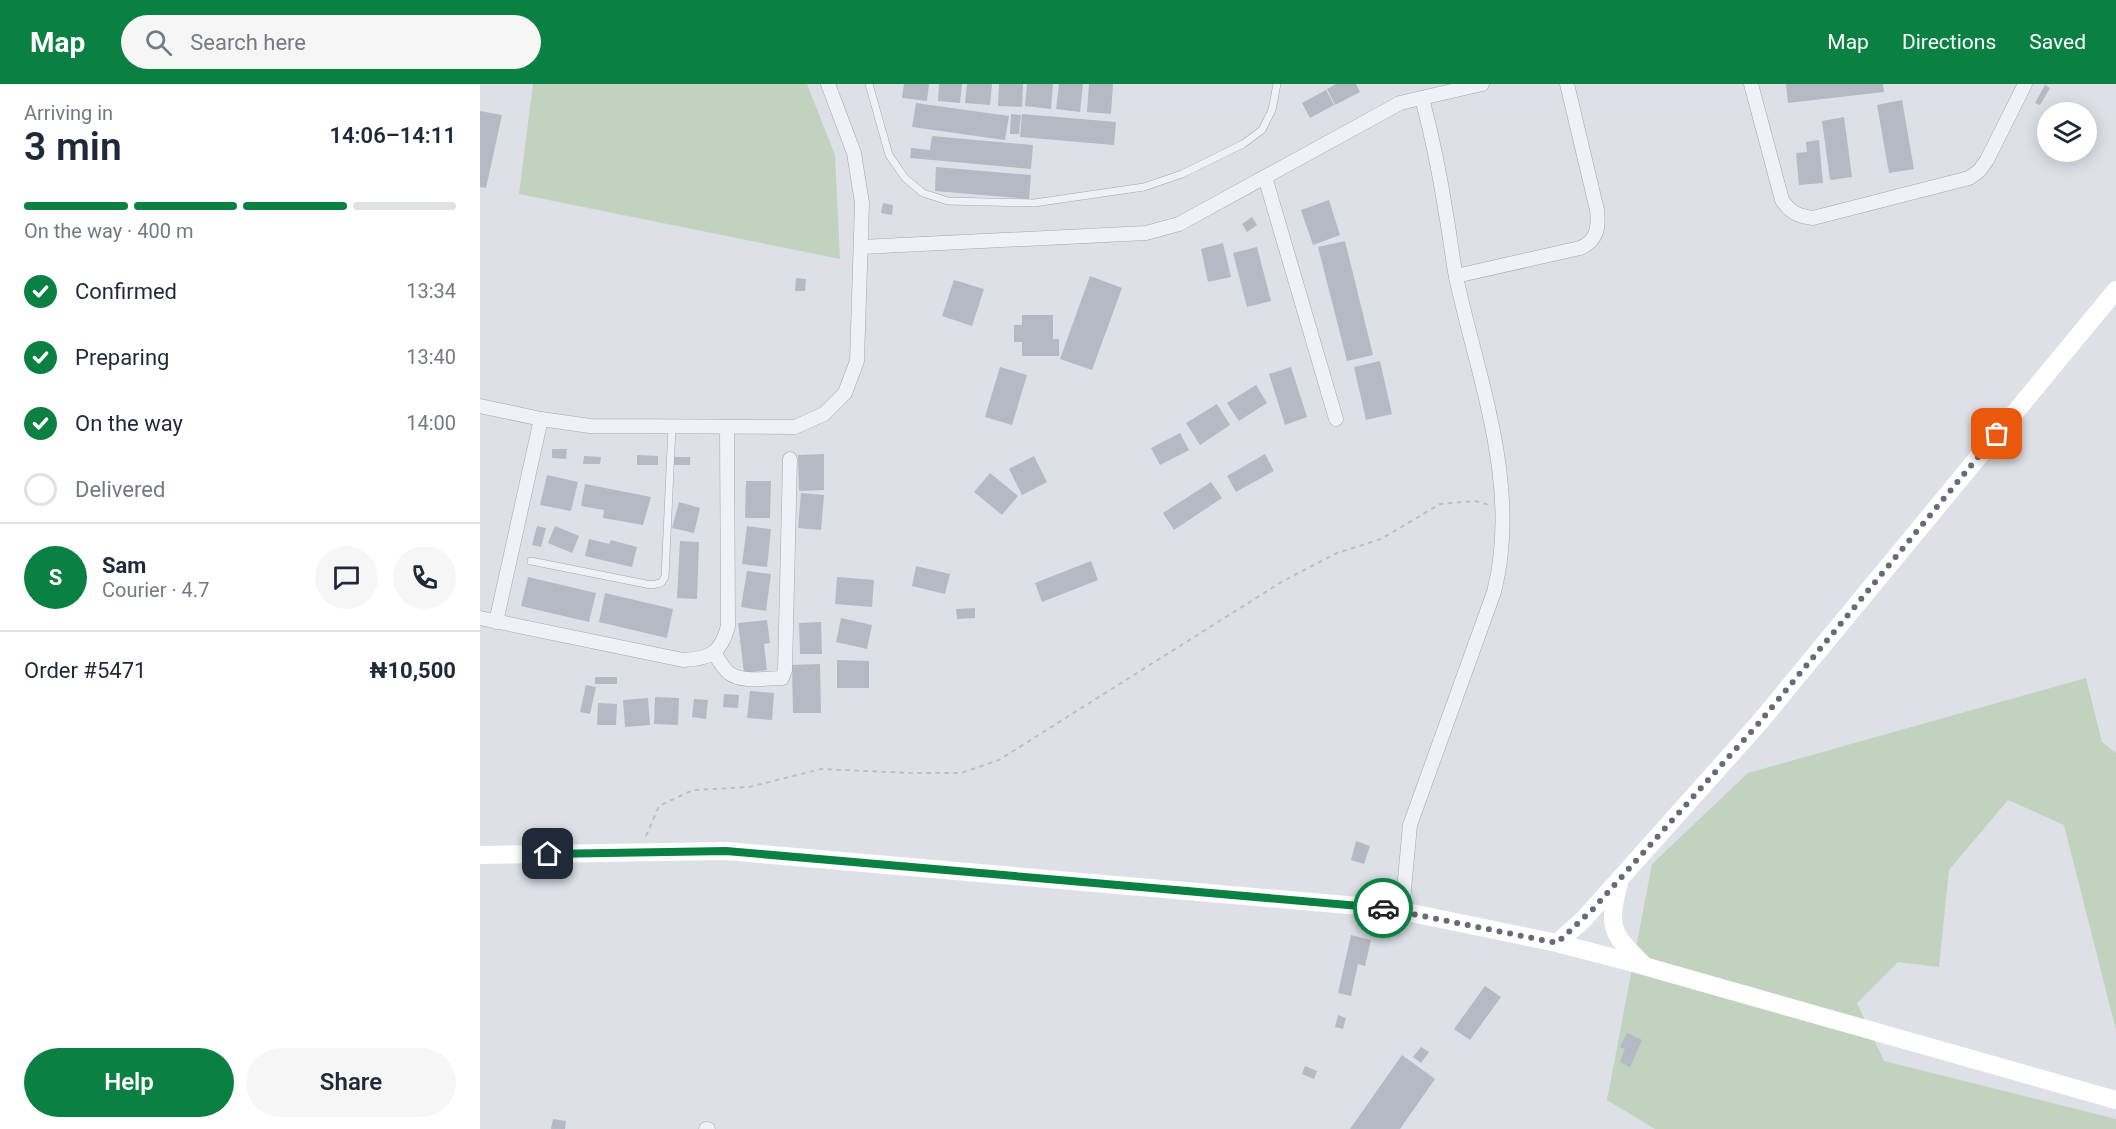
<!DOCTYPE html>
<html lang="en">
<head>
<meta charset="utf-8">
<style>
	body { margin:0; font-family:Roboto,sans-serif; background:#f6f6f7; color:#1f2937; height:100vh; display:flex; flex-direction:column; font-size:22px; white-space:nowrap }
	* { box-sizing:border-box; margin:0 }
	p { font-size:20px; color:#747a83 }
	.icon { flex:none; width:33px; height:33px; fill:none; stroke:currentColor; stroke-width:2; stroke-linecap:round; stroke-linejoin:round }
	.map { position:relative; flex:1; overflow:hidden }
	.details { display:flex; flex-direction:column; background:#fff; width:480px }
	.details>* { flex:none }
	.controls { position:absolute; left:1557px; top:18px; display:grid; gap:12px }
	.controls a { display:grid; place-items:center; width:60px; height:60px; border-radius:50%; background:#fff; box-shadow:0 3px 15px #0003; font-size:30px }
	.pin { position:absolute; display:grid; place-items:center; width:51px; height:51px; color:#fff; margin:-26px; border-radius:12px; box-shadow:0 3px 9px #0006 }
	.courier { position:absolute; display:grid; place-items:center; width:60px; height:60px; margin:-30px; border:4px solid #0b8043; border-radius:50%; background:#fff; color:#222; box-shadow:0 2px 8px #0007 }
	.summary em { font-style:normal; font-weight:600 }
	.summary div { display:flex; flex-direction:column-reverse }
	.summary { display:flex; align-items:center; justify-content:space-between; height:102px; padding:0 24px }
	h1 { font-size:39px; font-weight:600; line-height:45px }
	.bar { display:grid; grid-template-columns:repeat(4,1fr); gap:9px 6px; align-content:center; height:72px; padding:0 24px }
	.bar i { height:8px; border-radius:4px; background:#e0e1e3 }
	.bar .on { background:#0b8043 }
	.bar p { grid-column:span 4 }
	.line { display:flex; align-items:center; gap:15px; padding:0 24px; border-top:2px solid #e0e1e3 }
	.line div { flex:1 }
	.round { display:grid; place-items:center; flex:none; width:63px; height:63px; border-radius:32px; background:#f6f6f7 }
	ol { padding:0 24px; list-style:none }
	li { display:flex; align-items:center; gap:18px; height:66px }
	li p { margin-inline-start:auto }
	li .icon { padding:6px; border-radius:50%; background:#0b8043; color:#fff; stroke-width:4 }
	li:last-child { color:#747a83 }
	li i { width:33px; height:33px; border:3px solid #e0e1e3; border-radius:50% }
	.primary-button { display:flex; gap:12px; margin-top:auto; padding:12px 24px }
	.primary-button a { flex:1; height:69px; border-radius:36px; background:#0b8043; color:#fff; font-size:24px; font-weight:600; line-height:69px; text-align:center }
	.primary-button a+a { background:#f6f6f7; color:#1f2937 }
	header { display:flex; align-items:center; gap:36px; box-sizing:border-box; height:84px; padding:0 30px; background:#0b8043; color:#fff }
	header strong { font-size:28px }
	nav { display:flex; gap:33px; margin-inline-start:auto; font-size:21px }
	.search { width:420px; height:54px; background:#f6f6f7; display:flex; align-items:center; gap:15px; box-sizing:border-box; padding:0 21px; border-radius:33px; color:#747a83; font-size:22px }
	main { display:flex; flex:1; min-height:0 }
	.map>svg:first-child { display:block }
	.green { fill:#c1d2be }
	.building { fill:#b4b9c4 }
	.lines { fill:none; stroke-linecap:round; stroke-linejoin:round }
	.lane-casing { stroke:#a2a6b1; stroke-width:8 }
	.street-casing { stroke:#a2a6b1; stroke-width:15 }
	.path { stroke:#bbbec6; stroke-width:2; stroke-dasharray:4.5 4.5; stroke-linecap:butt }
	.lane { stroke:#f0f1f6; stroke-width:7 }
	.street { stroke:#f0f1f6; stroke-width:14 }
	.secondary { stroke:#fff; stroke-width:18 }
	.done { stroke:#666b79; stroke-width:6; stroke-dasharray:0 10.8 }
	.route { stroke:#0b8043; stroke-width:8 }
</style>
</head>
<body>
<header>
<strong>Map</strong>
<div class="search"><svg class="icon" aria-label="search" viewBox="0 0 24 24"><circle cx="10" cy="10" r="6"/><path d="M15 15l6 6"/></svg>Search here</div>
<nav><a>Map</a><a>Directions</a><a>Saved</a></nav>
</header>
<main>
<section class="details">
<div class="summary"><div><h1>3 min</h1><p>Arriving in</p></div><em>14:06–14:11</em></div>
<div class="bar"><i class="on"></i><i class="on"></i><i class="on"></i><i></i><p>On the way · 400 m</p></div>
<ol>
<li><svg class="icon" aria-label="check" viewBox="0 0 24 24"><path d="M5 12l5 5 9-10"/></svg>Confirmed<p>13:34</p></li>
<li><svg class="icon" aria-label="check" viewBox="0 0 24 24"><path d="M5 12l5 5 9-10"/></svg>Preparing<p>13:40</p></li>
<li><svg class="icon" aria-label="check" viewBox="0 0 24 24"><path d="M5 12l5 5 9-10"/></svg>On the way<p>14:00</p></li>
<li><i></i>Delivered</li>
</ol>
<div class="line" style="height:108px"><b class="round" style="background:#0b8043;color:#fff">S</b><div><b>Sam</b><p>Courier · 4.7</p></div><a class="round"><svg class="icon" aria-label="chat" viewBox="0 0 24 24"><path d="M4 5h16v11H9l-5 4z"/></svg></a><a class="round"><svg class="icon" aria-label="phone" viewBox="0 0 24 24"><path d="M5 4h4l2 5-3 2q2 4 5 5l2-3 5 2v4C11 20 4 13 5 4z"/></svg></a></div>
<div class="line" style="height:78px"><div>Order #5471</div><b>₦10,500</b></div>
<div class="primary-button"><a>Help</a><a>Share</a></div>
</section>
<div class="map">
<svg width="1636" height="1045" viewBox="0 0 1636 1045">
	<rect width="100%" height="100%" fill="#dde0e7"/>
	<g class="green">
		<path d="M53,0H327L355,71L360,175L39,110Z"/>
		<path d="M1606,594L1622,658L1636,669V946L1584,741L1528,716L1469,786L1459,883L1418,878L1377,919L1404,977L1636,1035V1045H1175L1127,1016L1172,780L1268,689Z"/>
	</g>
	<g class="building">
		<path d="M424,0H449L447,17L422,14Z"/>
		<path d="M459,0H482L480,19L458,17Z"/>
		<path d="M487,0H512L510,21L485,19Z"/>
		<path d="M519,0H543L542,23L518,22Z"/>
		<path d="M547,0H573L571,25L545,22Z"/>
		<path d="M579,0H603L600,28L576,25Z"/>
		<path d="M609,0H633L631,30L607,28Z"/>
		<path d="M856,0H876L880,8L855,21L847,5Z"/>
		<path d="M1306,0H1403L1404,8L1308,19Z"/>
		<path d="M1565,1L1570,4L1560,21L1555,19Z"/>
		<path d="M846,6L854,21L830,34L822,19Z"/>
		<path d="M1422,16L1434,85L1409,89L1397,21Z"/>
		<path d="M436,19L529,32L525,56L432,43Z"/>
		<path d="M0,27L22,31L6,104L0,103Z"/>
		<path d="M531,30L541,31L539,50H530Z"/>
		<path d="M542,30L636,38L634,61L540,53Z"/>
		<path d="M1364,33L1372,93L1350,96L1342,37Z"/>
		<path d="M452,52L553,61L551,85L430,74L431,64L450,66Z"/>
		<path d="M1339,56L1343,99L1319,101L1316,69L1327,68L1326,58Z"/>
		<path d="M456,83L551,91L549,115L455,107Z"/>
		<path d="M849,116L860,151L833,161L821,126Z"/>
		<path d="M403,119L413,121L412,131L401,129Z"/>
		<path d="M772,133L777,141L767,148L762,140Z"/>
		<path d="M865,157L893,271L867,277L838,163Z"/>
		<path d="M743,159L751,193L728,198L721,165Z"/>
		<path d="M777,163L791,217L767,223L753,169Z"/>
		<path d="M610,192L642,204L612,286L580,275Z"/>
		<path d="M316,194L326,195L325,207H315Z"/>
		<path d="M474,196L504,205L492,242L462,232Z"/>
		<path d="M542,231H573V255H579V272H542V258H534V241H542Z"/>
		<path d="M900,277L912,330L886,336L874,283Z"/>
		<path d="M520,283L547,291L532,341L505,333Z"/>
		<path d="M811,283L827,333L805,341L789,290Z"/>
		<path d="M776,301L787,319L759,337L747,319Z"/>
		<path d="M737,320L750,341L720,361L706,339Z"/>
		<path d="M700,349L709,366L680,381L671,364Z"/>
		<path d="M72,365H87L86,375L72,374Z"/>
		<path d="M344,370V406L319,407L318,371Z"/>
		<path d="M785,370L794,387L756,408L747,392Z"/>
		<path d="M157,371L178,372V381H157Z"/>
		<path d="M104,372L121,373L120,380H103Z"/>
		<path d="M554,372L567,398L542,411L529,385Z"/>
		<rect x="193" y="373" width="17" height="8"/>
		<path d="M510,389L538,412L522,431L494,408Z"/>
		<path d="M67,391L98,398L91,427L60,421Z"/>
		<path d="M266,397H291L290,434H265Z"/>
		<path d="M731,398L742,414L694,446L683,429Z"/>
		<path d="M105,400L171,413L163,441L123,434L124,426L101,422Z"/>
		<path d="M321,409L344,411L341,446L318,444Z"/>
		<path d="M199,418L220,424L214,449L192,444Z"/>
		<path d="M57,442L66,444L61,463L52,461Z"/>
		<path d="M75,442L99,452L92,469L68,459Z"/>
		<path d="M267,442L291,445L287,483L262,480Z"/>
		<path d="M109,455L129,460L131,456L157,463L152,483L105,472Z"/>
		<path d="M200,457L219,458L217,515L197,514Z"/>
		<path d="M611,477L618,496L562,518L555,499Z"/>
		<path d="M436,482L470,490L465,510L432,502Z"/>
		<path d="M267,487L291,490L286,527L261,523Z"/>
		<path d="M48,493L116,509L109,538L41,522Z"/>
		<path d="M357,493L394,496L392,523L355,520Z"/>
		<path d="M125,509L193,525L187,554L119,538Z"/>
		<path d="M495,524V534L477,535L476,525Z"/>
		<path d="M361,534L392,541L387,565L356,558Z"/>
		<path d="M287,536L290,559L284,560L287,586L264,589L258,539Z"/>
		<path d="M341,538L342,570H320L319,539Z"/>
		<path d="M357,576L389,577V604H357Z"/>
		<path d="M340,580L341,629H313L312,581Z"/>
		<rect x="115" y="593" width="22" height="7"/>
		<path d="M106,601L116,603L110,630L100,628Z"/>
		<path d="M270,607L294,609L292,636L267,634Z"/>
		<path d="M244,610L259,611L258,624L243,623Z"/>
		<path d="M175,613L199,614L198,641L174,640Z"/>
		<path d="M168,614L170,641L145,643L143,616Z"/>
		<path d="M214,615L228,616L226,635L212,633Z"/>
		<path d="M118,619L137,620L136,641H117Z"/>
		<path d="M876,757L890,762L884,780L871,776Z"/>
		<path d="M871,851L891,856L885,882L878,880L871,912L858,909Z"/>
		<path d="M1005,902L1021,913L990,956L974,945Z"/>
		<path d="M858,931L866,934L863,945L855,943Z"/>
		<path d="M1147,949L1162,956L1150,983L1140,978L1145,965L1140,963Z"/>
		<path d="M941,963L949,968L941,979L933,973Z"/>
		<path d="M922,971L955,995L920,1045H870Z"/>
		<path d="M825,982L837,987L834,995L822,990Z"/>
		<path d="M73,1035L86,1037L85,1045H71Z"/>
	</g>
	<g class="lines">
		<g class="lane-casing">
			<g id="lane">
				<path d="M389,0L409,71L425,94L443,109L468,117L554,119L664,103L702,90L763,60L782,46L792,26L797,0"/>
				<path d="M51,477L171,501L181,499L185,493L192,343"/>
			</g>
		</g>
		<g class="street-casing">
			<g id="street">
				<path d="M1271,0L1302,116C1311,129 1318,132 1333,134L1489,94L1499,87L1507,76L1545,0"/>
				<path d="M785,93L856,335"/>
				<path d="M381,163L666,149L699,140L920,19L1002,0"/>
				<path d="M976,192L1100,164C1117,157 1119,144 1117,126L1087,0"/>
				<path d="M0,322L61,335L110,342L315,343L344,330L365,309L377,277L382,119L374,69L348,0"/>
				<path d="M0,534L203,576C230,575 241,569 248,542L247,343"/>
				<path d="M16,538L61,335"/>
				<path d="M234,569C238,575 243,584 249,589C262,599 287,594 302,594L305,586L310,375"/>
				<path d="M922,827L930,741L1014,508C1041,402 998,295 976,193C972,172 970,151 966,130C960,91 952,52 942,14"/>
				<path d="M226,1045H228"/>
			</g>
		</g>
		<path class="path" d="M166,752L179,722L213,706L269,703L341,685L431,689H481L519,676L803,497L857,469L901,455L960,420L995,417L1009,421"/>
		<use href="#lane" class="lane"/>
		<use href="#street" class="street"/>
		<g class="secondary">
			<path d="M0,771L246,767L879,822L922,827L1077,859L1150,878L1636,1016"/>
			<path d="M1139,799C1128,841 1130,849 1162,879"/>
			<path d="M1077,859L1103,836L1279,639L1636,206"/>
		</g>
	</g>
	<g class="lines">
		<path class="done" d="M903,824L1077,859L1113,825L1279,639L1517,350"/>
		<path class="route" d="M68,770L246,767L903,824"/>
	</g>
</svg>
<div class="controls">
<a><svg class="icon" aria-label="layers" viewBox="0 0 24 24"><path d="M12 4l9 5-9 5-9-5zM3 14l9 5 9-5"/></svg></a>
</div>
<div class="pin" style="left:1517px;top:350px;background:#ea580c"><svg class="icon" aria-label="bag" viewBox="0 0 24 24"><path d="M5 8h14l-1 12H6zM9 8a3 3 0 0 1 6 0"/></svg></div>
<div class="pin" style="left:68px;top:770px;background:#1f2937"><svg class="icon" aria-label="home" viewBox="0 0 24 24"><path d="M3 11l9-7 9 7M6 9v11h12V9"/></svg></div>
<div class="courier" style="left:903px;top:824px"><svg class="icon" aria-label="car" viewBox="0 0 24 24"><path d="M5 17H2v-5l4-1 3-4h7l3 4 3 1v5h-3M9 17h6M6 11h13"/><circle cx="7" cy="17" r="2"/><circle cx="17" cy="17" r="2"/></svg></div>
</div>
</main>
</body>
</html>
